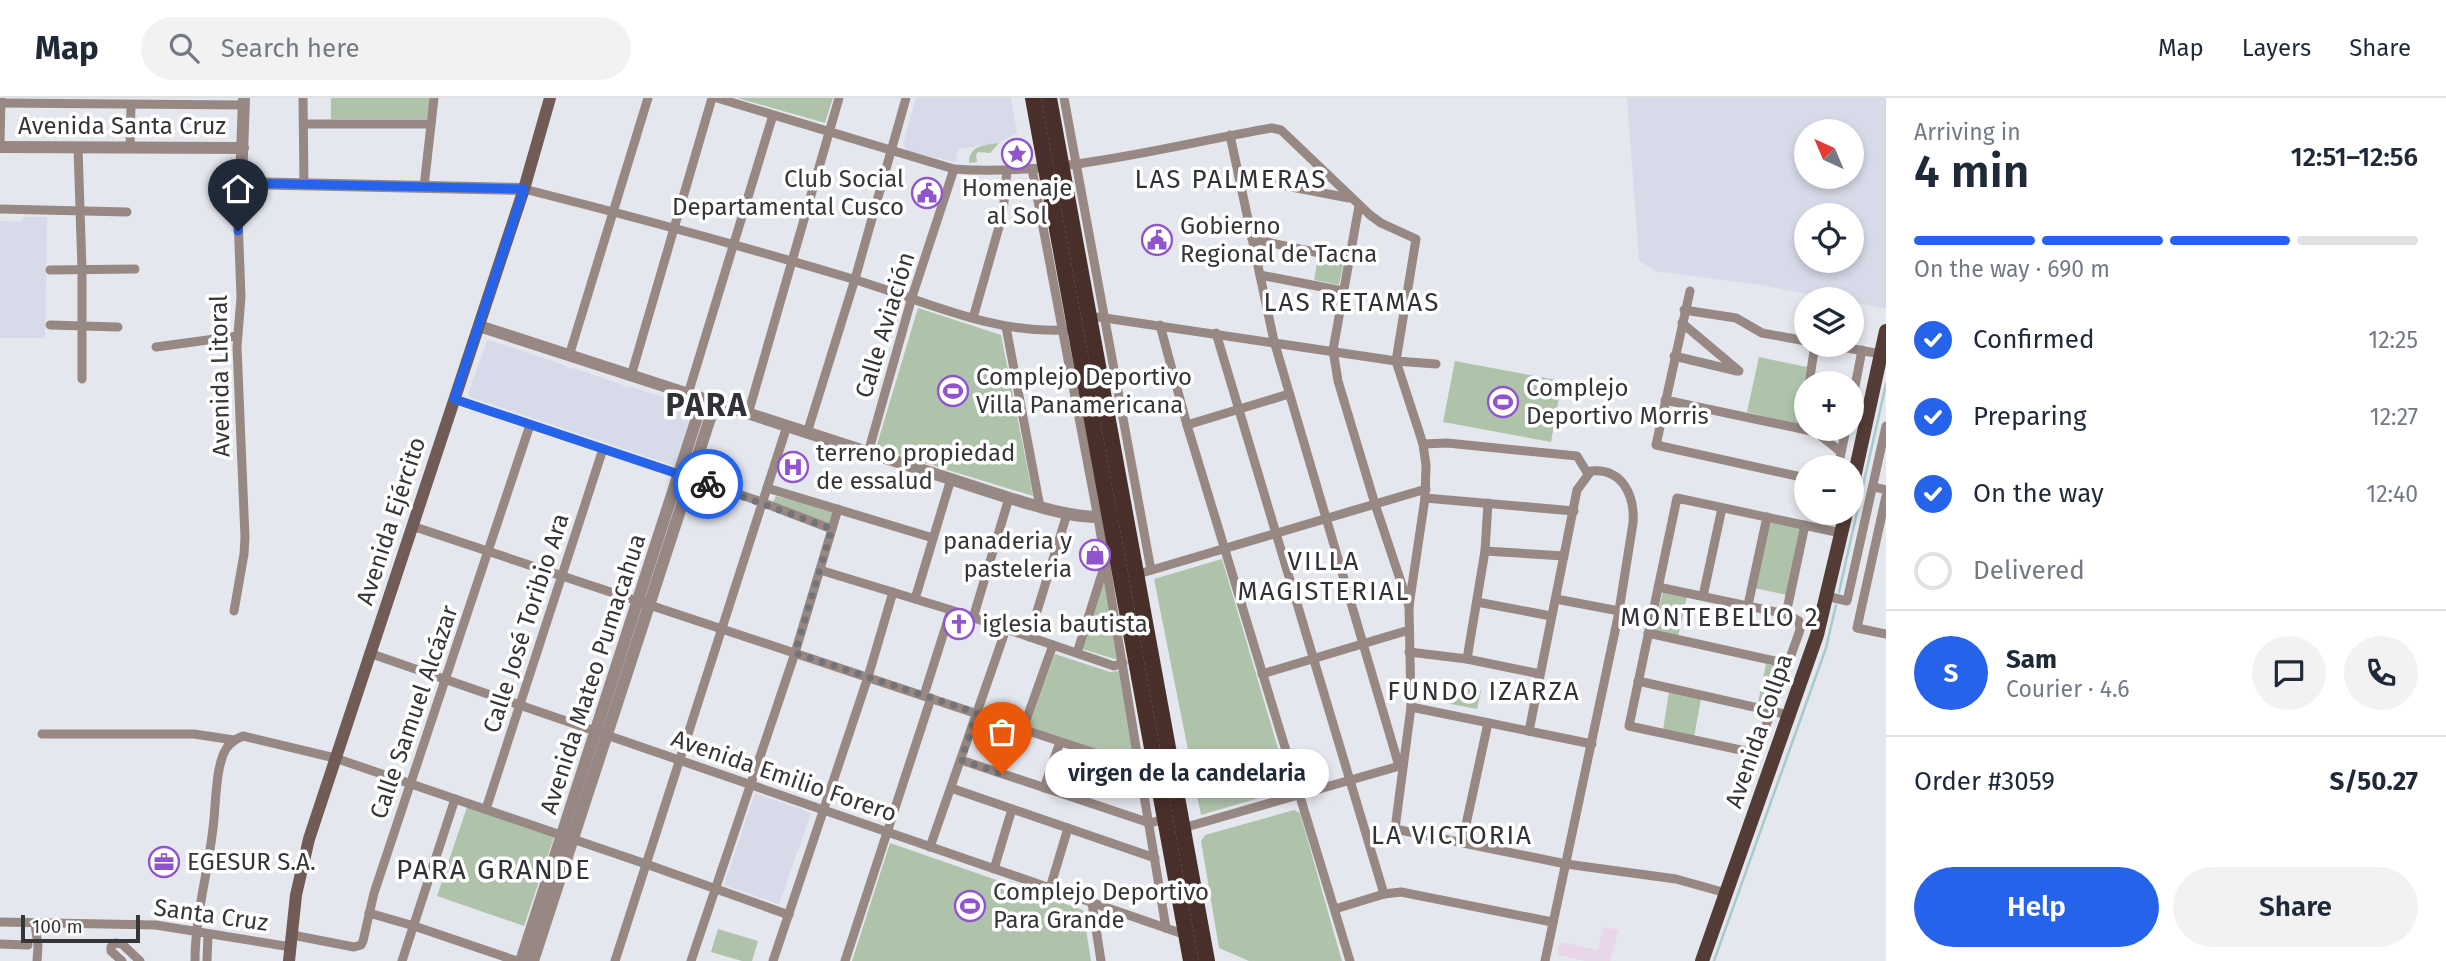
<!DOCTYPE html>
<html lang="en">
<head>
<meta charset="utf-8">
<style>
	body { margin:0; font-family:"Fira Sans",sans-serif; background:#f2f2f3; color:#1f2937; height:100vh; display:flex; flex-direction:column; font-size:26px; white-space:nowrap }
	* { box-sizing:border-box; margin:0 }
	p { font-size:23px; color:#747a83 }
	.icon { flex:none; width:38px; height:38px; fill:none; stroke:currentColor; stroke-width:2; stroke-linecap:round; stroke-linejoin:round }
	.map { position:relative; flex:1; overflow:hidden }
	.sheet { display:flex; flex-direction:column; background:#fff; width:560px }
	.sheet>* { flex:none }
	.needle { width:46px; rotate:316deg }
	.buttons { position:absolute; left:1794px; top:21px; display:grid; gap:14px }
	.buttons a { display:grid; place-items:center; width:70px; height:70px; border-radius:50%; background:#fff; box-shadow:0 4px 10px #0003; font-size:35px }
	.scale { position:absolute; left:21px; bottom:18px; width:119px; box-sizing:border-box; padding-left:7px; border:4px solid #363639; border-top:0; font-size:19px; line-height:24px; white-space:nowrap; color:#363639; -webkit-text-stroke:5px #fff; paint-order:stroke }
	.pin { position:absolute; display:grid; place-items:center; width:60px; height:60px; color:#fff; margin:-72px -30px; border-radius:50% 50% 50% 0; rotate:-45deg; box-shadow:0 0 7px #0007 }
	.pin .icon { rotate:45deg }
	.courier { position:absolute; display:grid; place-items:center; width:70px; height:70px; margin:-35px; border:5px solid #2563eb; border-radius:50%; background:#fff; color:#222; box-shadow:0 2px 9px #0007 }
	.bubble { position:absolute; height:49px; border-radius:24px; background:#fff; box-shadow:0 4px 10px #0003; font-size:23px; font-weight:600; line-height:49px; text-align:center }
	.summary em { font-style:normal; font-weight:600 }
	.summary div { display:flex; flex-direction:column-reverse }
	.summary { display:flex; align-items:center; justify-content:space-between; height:119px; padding:0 28px }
	h1 { font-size:46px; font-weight:600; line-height:52px }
	.bar { display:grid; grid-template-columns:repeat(4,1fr); gap:10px 7px; align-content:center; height:84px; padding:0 28px }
	.bar i { height:9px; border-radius:5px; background:#e0e1e3 }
	.bar .selected { background:#2563eb }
	.bar p { grid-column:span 4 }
	.line { display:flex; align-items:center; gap:18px; padding:0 28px; border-top:2px solid #e0e1e3 }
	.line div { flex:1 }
	.round { display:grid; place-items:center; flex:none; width:74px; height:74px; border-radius:37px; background:#f2f2f3 }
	ol { padding:0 28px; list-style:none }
	li { display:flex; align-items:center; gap:21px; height:77px }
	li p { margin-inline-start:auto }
	li .icon { padding:7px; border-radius:50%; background:#2563eb; color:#fff; stroke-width:4 }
	li:last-child { color:#747a83 }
	li i { width:38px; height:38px; border:4px solid #e0e1e3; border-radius:50% }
	.primary-button { display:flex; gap:14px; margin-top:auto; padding:14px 28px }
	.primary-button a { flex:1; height:80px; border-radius:42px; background:#2563eb; color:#fff; font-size:28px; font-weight:600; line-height:80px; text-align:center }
	.primary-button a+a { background:#f2f2f3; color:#1f2937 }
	header { display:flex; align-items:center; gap:42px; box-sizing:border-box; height:98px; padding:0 35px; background:#fff; border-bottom:2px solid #e0e1e3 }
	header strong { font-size:33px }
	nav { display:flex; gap:38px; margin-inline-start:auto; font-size:24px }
	.search { width:490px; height:63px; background:#f2f2f3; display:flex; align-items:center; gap:18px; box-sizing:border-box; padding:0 24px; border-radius:38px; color:#747a83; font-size:26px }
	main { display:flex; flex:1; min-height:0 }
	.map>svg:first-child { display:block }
	.industrial { fill:#e8d7e9 }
	.built { fill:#d7dae8; fill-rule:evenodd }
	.green { fill:#afc3ab }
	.water { fill:#a5cbd0 }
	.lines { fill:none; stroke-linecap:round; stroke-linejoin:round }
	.stream { stroke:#a5cbd0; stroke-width:2.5 }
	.minor { stroke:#978884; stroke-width:9 }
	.tertiary { stroke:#978884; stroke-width:12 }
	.secondary { stroke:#705b56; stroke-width:12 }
	.primary { stroke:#543c36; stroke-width:14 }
	.trunk { stroke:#482f29; stroke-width:16 }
	.done { stroke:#737478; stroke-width:7; stroke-dasharray:0 12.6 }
	.route { stroke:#2563eb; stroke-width:9 }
	.labels { text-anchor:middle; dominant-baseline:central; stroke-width:7; stroke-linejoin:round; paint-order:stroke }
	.street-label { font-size:24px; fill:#363639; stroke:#fff }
	.poi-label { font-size:24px; fill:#363639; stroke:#fff; text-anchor:start }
	.neighbourhood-label { font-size:26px; letter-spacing:2px; fill:#313237; stroke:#fff }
	.quarter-label { font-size:28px; letter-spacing:2px; fill:#313237; stroke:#fff }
	.district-label { font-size:32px; font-weight:bold; letter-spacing:2px; fill:#313237; stroke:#fff }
</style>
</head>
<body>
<header>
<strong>Map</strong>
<div class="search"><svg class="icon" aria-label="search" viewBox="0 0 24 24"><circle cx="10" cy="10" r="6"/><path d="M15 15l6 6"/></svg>Search here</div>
<nav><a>Map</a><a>Layers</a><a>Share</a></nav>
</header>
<main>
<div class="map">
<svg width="1886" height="863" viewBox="0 0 1886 863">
	<rect width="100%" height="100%" fill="#e5e7ee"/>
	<path class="industrial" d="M1603,829L1619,832L1610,863H1585L1557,857L1560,844L1598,852Z"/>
	<g class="built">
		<path d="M916,0H1011L1017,35L999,45L958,51L956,64L907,53L903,46Z"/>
		<path d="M1627,0H1886V211L1852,204V201H1835L1754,186L1655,173L1639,162ZM1806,33H1852V79H1806ZM1806,117H1852V163H1806Z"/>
		<path d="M25,119H47L45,240H0V123L20,124Z"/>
		<path d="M489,242L561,266L571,271L573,270L621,286L627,290L629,288L693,309L675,368L470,299L468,296L487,243Z"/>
		<path d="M755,695L811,715L779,806L724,787Z"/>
	</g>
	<g class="green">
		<path d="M331,0H430L427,21H331Z"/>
		<path d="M737,0H833L825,25Z"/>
		<path d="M999,45L990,55L978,54L976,57L977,64L969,65C969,47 985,47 999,45Z"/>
		<path d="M1318,159L1344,164L1339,187L1314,182Z"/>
		<path d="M918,210L1001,237L1033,398L876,350Z"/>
		<path d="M1759,259L1807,269L1797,326L1747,314Z"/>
		<path d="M1455,263L1562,283L1551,344L1443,324Z"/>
		<path d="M776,398L834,413L829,425L773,404Z"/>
		<path d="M1769,423L1801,430L1787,497L1754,490Z"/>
		<path d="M1222,461L1290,691L1201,717L1154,481Z"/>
		<path d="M1103,476L1118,562L1082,551Z"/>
		<path d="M1663,493L1687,498L1678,539L1653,533Z"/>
		<path d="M1055,556L1110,574L1119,573L1134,659L1129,662L1029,628Z"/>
		<path d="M1766,566L1783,569L1769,608L1758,605Z"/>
		<path d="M1449,587L1481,593L1477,611L1445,605Z"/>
		<path d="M1669,594L1701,601L1694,639L1663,632Z"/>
		<path d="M467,709L554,739L524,828L437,798Z"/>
		<path d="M1294,712L1300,715L1342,863H1249L1219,850L1201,743L1205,737Z"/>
		<path d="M890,745L1083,812L1091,863H852Z"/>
		<path d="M718,831L758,843L752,863H742L711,854Z"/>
	</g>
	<path class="water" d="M1248,661L1255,667L1256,682L1245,690H1236L1224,681H1212L1203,685L1198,681L1199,670L1202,668C1236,679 1221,670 1248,661Z"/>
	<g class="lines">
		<g class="stream">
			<path d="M1839,494L1886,286"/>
			<path d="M1714,863L1826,550L1836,507"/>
		</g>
		<g class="minor">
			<path d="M303,0L304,86"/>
			<path d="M717,0L954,71C1061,79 1167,48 1272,30L1281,32L1370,117L1381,125L1416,141L1396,263L1423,346L1426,367L1425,400L1409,508"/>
			<path d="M1064,0L1151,472"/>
			<path d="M0,5L244,7"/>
			<path d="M304,26H431"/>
			<path d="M1230,37L1274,243L1399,668"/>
			<path d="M0,45L1,1"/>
			<path d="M78,49L82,172V281"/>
			<path d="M130,49L131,7"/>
			<path d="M1032,71L1098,420L1166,830"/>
			<path d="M1239,79L1349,100"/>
			<path d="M424,89L434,0"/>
			<path d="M524,91C635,119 746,149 856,182C925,203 993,236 1066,232"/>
			<path d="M1359,108L1333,252L1338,283L1375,406L1409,508L1411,609"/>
			<path d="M0,111L127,114"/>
			<path d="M1252,141L1348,161"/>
			<path d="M50,172L135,171"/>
			<path d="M1260,177L1343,193"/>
			<path d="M1690,193L1656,347L1806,380"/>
			<path d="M1684,212L1736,220L1762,235L1806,243"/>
			<path d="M1098,219L1396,263L1436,266"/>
			<path d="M973,220L1003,115L1007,72"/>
			<path d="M1682,225L1739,273"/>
			<path d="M50,227L118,229"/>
			<path d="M1160,227L1187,327L1350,863"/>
			<path d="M1006,229L1040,409"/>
			<path d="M1216,235L1384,796"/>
			<path d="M1831,247L1881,256"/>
			<path d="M156,249L237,238"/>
			<path d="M569,258L648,0"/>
			<path d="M1674,258L1737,273"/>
			<path d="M631,278L712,0"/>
			<path d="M1809,285L1815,247"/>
			<path d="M688,296L773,17"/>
			<path d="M454,301L756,402L832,431"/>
			<path d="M1665,302L1816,334L1841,354"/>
			<path d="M1852,304L1862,252"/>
			<path d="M748,316L839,0"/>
			<path d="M1187,327L1289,296"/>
			<path d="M1801,330L1806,300"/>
			<path d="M807,335L855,181L906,0"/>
			<path d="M1423,346L1447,345L1577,358L1588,376"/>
			<path d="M868,355L912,199L954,71"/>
			<path d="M1838,369L1846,331"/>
			<path d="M1874,389L1886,392"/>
			<path d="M767,390L933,440"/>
			<path d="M1886,398L1857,530L1886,536"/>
			<path d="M1425,400L1574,413"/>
			<path d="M412,428L1140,670"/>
			<path d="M1485,453L1564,458"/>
			<path d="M820,472L951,512L1114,568L1123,565"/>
			<path d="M1145,474L1426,391"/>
			<path d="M1658,489L1786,516L1799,523L1800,532L1758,650L1750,654L1629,628L1677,400L1841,435"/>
			<path d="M1703,498L1722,410"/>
			<path d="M1826,498L1847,503L1886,328"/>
			<path d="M915,501L951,381"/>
			<path d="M1556,501L1619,513"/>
			<path d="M1477,504L1551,518"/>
			<path d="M1748,507L1767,419"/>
			<path d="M234,513L244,456L245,439L237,249L241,199L238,119L241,85"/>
			<path d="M1786,516L1805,427"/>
			<path d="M973,520L1009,400"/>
			<path d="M1648,535L1788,566"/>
			<path d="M1029,539L1067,416"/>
			<path d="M1409,554L1467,561L1540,576"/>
			<path d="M369,555L1186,837"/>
			<path d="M1077,555L1105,466"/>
			<path d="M1467,561L1485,453L1488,405"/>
			<path d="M1262,576L1409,532"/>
			<path d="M1638,583L1789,617"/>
			<path d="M924,597L951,512"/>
			<path d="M1023,631L1053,547"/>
			<path d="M1529,633L1577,392L1591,373C1622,370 1635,397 1633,425L1618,519L1545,863"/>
			<path d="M42,636H194L234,642"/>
			<path d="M1592,646L1411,609L1395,731L1566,766L1676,781L1726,795"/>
			<path d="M961,662L1150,725L1165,721"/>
			<path d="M951,690L1155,760"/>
			<path d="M1044,690L1060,644"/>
			<path d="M486,711L603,351"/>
			<path d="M1183,730L1403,667"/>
			<path d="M1462,745L1488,625"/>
			<path d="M930,749L1006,531"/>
			<path d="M994,771L1012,711"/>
			<path d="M1050,790L1068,730"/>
			<path d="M1092,805L1101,863"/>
			<path d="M1335,811L1384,796L1401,794L1552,824"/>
			<path d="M369,815L414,828L517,863"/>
			<path d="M0,824L156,827L291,849"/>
			<path d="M35,826L38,848L37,863"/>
			<path d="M292,837L354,849L361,847L363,843L374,795L530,327"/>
			<path d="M0,846L28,847"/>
			<path d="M122,863L111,853V849L115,845L122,846L140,863"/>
			<path d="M195,863C195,818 208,775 213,730C216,709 215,669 226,651C230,644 236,641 243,638L335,660L646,766L789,817"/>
			<path d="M207,863L208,837"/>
			<path d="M402,863L455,701"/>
			<path d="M615,863L787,328"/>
			<path d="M691,863L795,555L838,411"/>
			<path d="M773,863L868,579L893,494"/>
			<path d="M845,863L931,600"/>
		</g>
		<g class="tertiary">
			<path d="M244,0L241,85L524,91"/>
			<path d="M0,49L243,50"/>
			<path d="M479,228L1009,400C1044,410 1080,423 1117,418"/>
			<path d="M521,863L703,301"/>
			<path d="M533,863L715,305"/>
		</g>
		<path class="secondary" d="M289,863L296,797L309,741L524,91L550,0"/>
		<g class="primary">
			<path d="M1852,389L1886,233"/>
			<path d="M1702,863L1817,537L1846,415"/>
		</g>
		<g class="trunk">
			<path d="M1033,0L1191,863"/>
			<path d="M1049,0L1207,863"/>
		</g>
	</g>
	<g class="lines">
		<path class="done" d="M708,386L832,431L795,555L977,615L961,662L1002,676"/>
		<path class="route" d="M238,133L240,85L524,91L454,301L708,386"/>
	</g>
	<defs>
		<g id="sight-ring" transform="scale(1.575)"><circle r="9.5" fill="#fff" stroke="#9055cd" stroke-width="1.5"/><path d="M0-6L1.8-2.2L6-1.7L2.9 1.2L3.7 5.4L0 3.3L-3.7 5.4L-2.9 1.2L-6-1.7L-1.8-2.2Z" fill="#9055cd"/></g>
		<g id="civic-ring" transform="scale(1.575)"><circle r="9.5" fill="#fff" stroke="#9055cd" stroke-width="1.5"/><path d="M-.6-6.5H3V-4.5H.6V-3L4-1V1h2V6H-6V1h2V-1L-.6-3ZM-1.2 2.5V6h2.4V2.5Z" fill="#9055cd"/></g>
		<g id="stadium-ring" transform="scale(1.575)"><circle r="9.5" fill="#fff" stroke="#9055cd" stroke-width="1.5"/><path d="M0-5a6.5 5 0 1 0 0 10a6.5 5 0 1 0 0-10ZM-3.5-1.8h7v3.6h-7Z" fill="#9055cd"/></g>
		<g id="hospital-ring" transform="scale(1.575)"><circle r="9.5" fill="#fff" stroke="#9055cd" stroke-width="1.5"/><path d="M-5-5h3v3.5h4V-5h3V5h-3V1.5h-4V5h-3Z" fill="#9055cd"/></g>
		<g id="shop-ring" transform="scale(1.575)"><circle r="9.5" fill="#fff" stroke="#9055cd" stroke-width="1.5"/><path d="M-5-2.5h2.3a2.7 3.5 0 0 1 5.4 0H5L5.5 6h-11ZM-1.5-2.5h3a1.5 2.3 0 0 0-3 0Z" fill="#9055cd"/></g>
		<g id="church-ring" transform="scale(1.575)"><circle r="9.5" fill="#fff" stroke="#9055cd" stroke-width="1.5"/><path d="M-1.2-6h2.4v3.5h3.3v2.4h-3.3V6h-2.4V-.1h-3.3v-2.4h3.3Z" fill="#9055cd"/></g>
		<g id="office-ring" transform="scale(1.575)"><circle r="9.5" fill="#fff" stroke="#9055cd" stroke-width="1.5"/><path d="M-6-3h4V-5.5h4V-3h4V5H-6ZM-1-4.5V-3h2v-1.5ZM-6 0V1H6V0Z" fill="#9055cd"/></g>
	</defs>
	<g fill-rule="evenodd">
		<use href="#sight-ring" x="1017" y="56"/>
		<use href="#civic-ring" x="927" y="95"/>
		<use href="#civic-ring" x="1157" y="142"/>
		<use href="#stadium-ring" x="953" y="293"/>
		<use href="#stadium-ring" x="1503" y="304"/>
		<use href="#hospital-ring" x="793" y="369"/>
		<use href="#shop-ring" x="1095" y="457"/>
		<use href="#church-ring" x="959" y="526"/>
		<use href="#office-ring" x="164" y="764"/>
		<use href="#stadium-ring" x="970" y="808"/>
	</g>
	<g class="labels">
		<g class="street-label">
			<text x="122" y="28">Avenida Santa Cruz</text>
			<text transform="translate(885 227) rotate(-73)">Calle Aviación</text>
			<text transform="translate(220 278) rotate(-91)">Avenida Litoral</text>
			<text transform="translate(391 423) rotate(-72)">Avenida Ejército</text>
			<text transform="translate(526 525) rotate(-72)">Calle José Toribio Ara</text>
			<text transform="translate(593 576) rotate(-72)">Avenida Mateo Pumacahua</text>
			<text transform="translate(414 614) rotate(-71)">Calle Samuel Alcázar</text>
			<text transform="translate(1759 633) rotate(-71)">Avenida Collpa</text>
			<text transform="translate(784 678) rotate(19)">Avenida Emilio Forero</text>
			<text transform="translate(211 817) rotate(8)">Santa Cruz</text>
		</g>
		<g class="poi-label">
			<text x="904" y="81" text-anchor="end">Club Social<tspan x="904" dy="28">Departamental Cusco</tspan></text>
			<text x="1017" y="90" text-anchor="middle">Homenaje<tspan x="1017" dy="28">al Sol</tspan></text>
			<text x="1180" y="128">Gobierno<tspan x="1180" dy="28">Regional de Tacna</tspan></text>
			<text x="976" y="279">Complejo Deportivo<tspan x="976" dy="28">Villa Panamericana</tspan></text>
			<text x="1526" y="290">Complejo<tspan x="1526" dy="28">Deportivo Morris</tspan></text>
			<text x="816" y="355">terreno propiedad<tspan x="816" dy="28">de essalud</tspan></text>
			<text x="1072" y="443" text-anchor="end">panaderia y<tspan x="1072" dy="28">pasteleria</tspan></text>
			<text x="982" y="526">iglesia bautista</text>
			<text x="187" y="764">EGESUR S.A.</text>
			<text x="993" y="794">Complejo Deportivo<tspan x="993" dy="28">Para Grande</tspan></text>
		</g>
		<g class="neighbourhood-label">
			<text x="1231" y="81">LAS PALMERAS</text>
			<text x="1352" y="204">LAS RETAMAS</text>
			<text x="1324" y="463">VILLA<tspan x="1324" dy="30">MAGISTERIAL</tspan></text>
			<text x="1720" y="519">MONTEBELLO 2</text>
			<text x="1484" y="593">FUNDO IZARZA</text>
			<text x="1452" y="737">LA VICTORIA</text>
		</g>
		<g class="quarter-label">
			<text x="494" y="771">PARA GRANDE</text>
		</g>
		<g class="district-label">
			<text x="707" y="307">PARA</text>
		</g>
	</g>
</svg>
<div class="buttons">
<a><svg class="needle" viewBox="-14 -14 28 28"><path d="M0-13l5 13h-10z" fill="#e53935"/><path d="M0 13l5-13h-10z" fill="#747a83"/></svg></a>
<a><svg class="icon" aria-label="locate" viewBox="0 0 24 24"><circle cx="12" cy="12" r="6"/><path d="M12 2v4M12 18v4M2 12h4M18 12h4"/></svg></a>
<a><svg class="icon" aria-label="layers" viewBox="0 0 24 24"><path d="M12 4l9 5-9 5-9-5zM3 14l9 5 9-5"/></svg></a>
<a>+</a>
<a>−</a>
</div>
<div class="scale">100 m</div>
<div class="pin" style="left:1002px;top:676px;background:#ea580c"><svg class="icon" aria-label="bag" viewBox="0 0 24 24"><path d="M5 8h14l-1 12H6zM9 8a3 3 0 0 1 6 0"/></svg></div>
<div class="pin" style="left:238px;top:133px;background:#1f2937"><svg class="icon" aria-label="home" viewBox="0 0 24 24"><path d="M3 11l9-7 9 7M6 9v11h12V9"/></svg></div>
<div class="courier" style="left:708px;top:386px"><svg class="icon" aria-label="bike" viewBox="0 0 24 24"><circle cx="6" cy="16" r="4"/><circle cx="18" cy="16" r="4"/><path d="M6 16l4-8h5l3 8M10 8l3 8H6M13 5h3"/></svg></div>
<div class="bubble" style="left:1045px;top:651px;width:284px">virgen de la candelaria</div>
</div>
<section class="sheet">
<div class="summary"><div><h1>4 min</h1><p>Arriving in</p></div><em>12:51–12:56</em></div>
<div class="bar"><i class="selected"></i><i class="selected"></i><i class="selected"></i><i></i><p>On the way · 690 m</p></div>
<ol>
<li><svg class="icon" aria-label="check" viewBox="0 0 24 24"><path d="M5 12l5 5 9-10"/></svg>Confirmed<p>12:25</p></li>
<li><svg class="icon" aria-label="check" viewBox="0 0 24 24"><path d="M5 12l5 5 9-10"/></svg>Preparing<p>12:27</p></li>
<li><svg class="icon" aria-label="check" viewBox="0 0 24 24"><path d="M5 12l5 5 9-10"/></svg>On the way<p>12:40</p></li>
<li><i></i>Delivered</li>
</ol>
<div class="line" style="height:126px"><b class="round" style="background:#2563eb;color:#fff">S</b><div><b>Sam</b><p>Courier · 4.6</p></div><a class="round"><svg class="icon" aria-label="chat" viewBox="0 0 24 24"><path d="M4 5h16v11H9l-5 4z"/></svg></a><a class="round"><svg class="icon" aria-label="phone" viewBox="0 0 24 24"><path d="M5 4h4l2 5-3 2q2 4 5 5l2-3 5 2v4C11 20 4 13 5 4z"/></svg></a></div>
<div class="line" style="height:91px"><div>Order #3059</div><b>S/50.27</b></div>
<div class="primary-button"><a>Help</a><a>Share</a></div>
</section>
</main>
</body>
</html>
